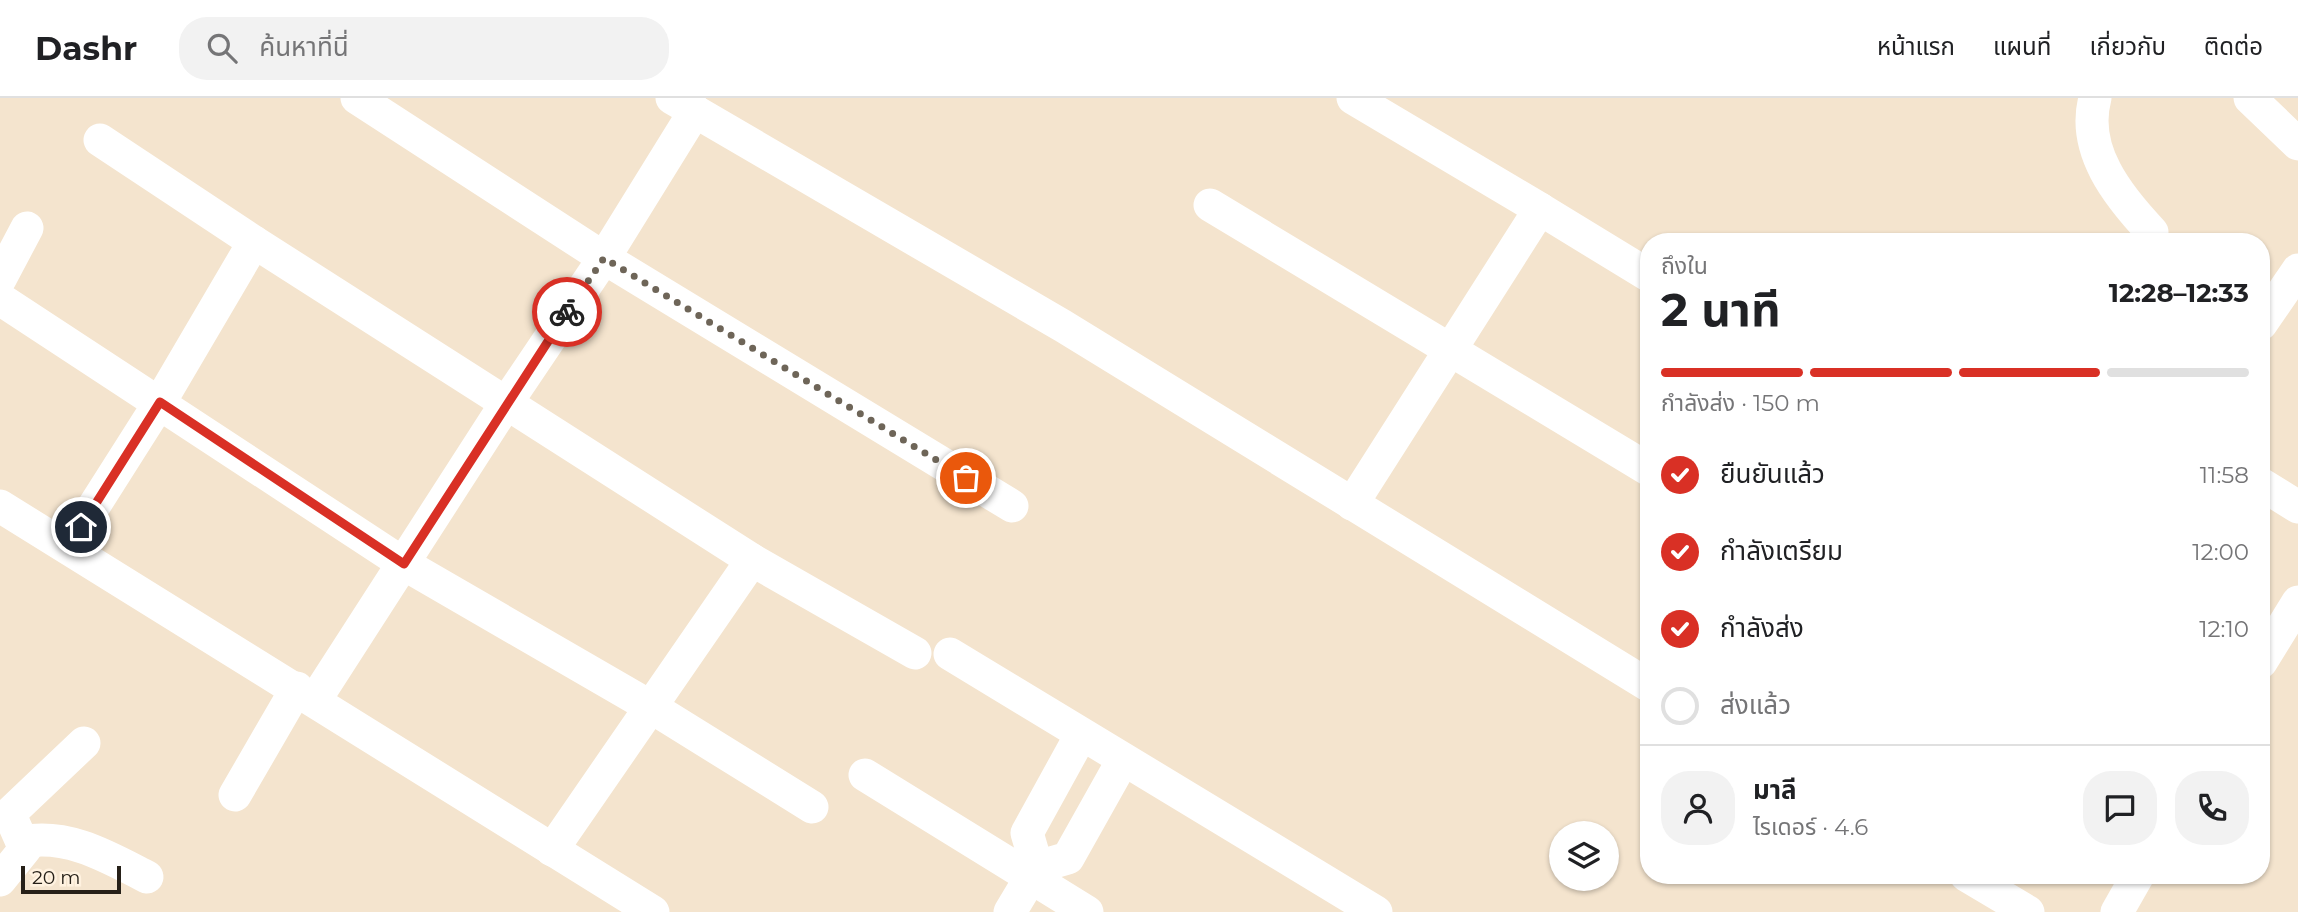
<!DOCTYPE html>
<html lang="th">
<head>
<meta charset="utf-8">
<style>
	body { margin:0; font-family:Montserrat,"Noto Sans Thai",sans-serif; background:#f2f2f2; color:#202124; height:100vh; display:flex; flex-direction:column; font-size:26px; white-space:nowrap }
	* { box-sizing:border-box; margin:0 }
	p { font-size:23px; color:#757577 }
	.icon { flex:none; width:38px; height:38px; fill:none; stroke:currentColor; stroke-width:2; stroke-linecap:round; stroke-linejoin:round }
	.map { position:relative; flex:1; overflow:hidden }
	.sheet { position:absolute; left:1640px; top:135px; width:630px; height:651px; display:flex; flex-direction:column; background:#fff; border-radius:28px; box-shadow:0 2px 5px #0004 }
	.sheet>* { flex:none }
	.tools { position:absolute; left:1549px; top:723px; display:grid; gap:14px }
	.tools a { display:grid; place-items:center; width:70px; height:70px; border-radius:50%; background:#fff; box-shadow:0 2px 5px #0004; font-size:35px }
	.scale { position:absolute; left:21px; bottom:18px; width:100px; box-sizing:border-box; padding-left:7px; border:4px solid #262018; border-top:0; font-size:19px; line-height:24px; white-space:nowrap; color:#262018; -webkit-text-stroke:5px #fff2e0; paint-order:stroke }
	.pin { position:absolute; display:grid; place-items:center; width:60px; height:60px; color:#fff; margin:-30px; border:4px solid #fff; border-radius:50%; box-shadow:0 2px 7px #0007 }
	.courier { position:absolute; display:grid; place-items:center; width:70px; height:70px; margin:-35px; border:5px solid #d93025; border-radius:50%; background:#fff; color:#222; box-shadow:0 2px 9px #0007 }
	.head em { font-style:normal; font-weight:700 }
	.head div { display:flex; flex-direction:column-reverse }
	.head { display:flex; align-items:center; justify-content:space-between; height:119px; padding:0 21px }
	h1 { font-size:46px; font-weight:700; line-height:52px }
	.bar { display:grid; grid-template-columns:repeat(4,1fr); gap:10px 7px; align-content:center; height:84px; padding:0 21px }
	.bar i { height:9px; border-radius:5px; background:#e0e0e0 }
	.bar .on { background:#d93025 }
	.bar p { grid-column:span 4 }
	.line { display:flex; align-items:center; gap:18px; padding:0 21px; border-top:2px solid #e0e0e0 }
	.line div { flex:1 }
	.round { display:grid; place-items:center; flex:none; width:74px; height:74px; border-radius:28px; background:#f2f2f2 }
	ol { padding:0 21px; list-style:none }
	li { display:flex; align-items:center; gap:21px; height:77px }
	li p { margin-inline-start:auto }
	li .icon { padding:7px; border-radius:50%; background:#d93025; color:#fff; stroke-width:4 }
	li:last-child { color:#757577 }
	li i { width:38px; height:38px; border:4px solid #e0e0e0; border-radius:50% }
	header { display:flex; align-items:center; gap:42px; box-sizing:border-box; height:98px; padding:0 35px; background:#fff; border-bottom:2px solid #e0e0e0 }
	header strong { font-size:33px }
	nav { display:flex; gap:38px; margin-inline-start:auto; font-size:24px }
	.search { width:490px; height:63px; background:#f2f2f2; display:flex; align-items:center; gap:18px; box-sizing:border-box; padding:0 24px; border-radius:28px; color:#757577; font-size:26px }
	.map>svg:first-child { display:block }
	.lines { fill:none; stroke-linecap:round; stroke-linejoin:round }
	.minor { stroke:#fff; stroke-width:33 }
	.done { stroke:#6e6558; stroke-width:7; stroke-dasharray:0 12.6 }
	.route { stroke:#d93025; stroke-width:9 }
</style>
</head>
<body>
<header>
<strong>Dashr</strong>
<div class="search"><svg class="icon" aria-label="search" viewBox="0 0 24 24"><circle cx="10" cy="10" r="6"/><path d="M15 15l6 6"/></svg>ค้นหาที่นี่</div>
<nav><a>หน้าแรก</a><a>แผนที่</a><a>เกี่ยวกับ</a><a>ติดต่อ</a></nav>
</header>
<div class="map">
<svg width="2298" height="814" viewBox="0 0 2298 814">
	<rect width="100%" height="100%" fill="#f4e4ce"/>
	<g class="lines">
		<g class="minor">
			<path d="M357,0L604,160L1012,408"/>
			<path d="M672,0L1063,228L1648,587"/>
			<path d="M2095,0C2081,52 2118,98 2152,134"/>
			<path d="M2250,0L2298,46"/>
			<path d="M100,42L254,144L752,462L915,555"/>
			<path d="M1210,107L1648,371"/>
			<path d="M1540,111L1648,177"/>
			<path d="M0,181L27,130"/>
			<path d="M0,201L404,466L651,609L812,709"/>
			<path d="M2261,226L2298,172"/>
			<path d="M2261,386L2298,409"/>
			<path d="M1352,406L1540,111L1353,0"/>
			<path d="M0,408L653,814"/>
			<path d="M68,449L160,304L254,144"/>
			<path d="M950,556L1376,814"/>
			<path d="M2261,564L2298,504"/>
			<path d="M315,602L507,304L604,160L695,13"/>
			<path d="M1081,637L1027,735L1037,769L1068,760L1123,662"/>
			<path d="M865,677L1087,814"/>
			<path d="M235,697L297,590"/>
			<path d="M7,718L84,645"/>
			<path d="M22,744C68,735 108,759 147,779"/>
			<path d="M552,752L752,462"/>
			<path d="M1966,777L2028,814"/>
			<path d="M0,782L25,751L14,726"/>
			<path d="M1010,814L1037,769"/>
			<path d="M2117,814L2138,777"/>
		</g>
	</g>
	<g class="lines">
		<path class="done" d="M567,214L604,160L966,380"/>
		<path class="route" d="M81,429L160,304L404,466L567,214"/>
	</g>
</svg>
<div class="tools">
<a><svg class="icon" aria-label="layers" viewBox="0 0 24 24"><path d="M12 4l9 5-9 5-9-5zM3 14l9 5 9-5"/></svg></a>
</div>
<div class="scale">20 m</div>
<div class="pin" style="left:966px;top:380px;background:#ea580c"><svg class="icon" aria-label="bag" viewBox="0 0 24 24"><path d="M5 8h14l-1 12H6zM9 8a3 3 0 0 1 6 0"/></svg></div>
<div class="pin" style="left:81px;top:429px;background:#1f2937"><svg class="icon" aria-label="home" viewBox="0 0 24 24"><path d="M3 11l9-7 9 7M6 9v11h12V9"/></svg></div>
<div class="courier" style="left:567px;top:214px"><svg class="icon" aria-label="bike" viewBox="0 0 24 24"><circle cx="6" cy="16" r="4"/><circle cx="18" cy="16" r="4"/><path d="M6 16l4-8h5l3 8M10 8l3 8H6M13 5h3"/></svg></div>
<section class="sheet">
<div class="head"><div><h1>2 นาที</h1><p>ถึงใน</p></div><em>12:28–12:33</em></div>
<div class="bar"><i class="on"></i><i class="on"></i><i class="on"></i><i></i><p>กำลังส่ง · 150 m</p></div>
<ol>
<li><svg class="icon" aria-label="check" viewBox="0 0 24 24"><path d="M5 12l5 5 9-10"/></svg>ยืนยันแล้ว<p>11:58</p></li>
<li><svg class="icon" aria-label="check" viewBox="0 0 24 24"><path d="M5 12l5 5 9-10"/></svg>กำลังเตรียม<p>12:00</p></li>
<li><svg class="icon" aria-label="check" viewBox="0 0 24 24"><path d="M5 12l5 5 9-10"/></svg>กำลังส่ง<p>12:10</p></li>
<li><i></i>ส่งแล้ว</li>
</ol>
<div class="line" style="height:126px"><a class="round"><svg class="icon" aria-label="person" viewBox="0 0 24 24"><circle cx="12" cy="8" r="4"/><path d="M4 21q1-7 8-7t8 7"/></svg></a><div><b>มาลี</b><p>ไรเดอร์ · 4.6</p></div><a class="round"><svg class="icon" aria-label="chat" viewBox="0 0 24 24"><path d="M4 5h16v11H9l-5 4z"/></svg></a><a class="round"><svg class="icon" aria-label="phone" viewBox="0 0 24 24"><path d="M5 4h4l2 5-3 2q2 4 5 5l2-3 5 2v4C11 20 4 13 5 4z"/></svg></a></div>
</section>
</div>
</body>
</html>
